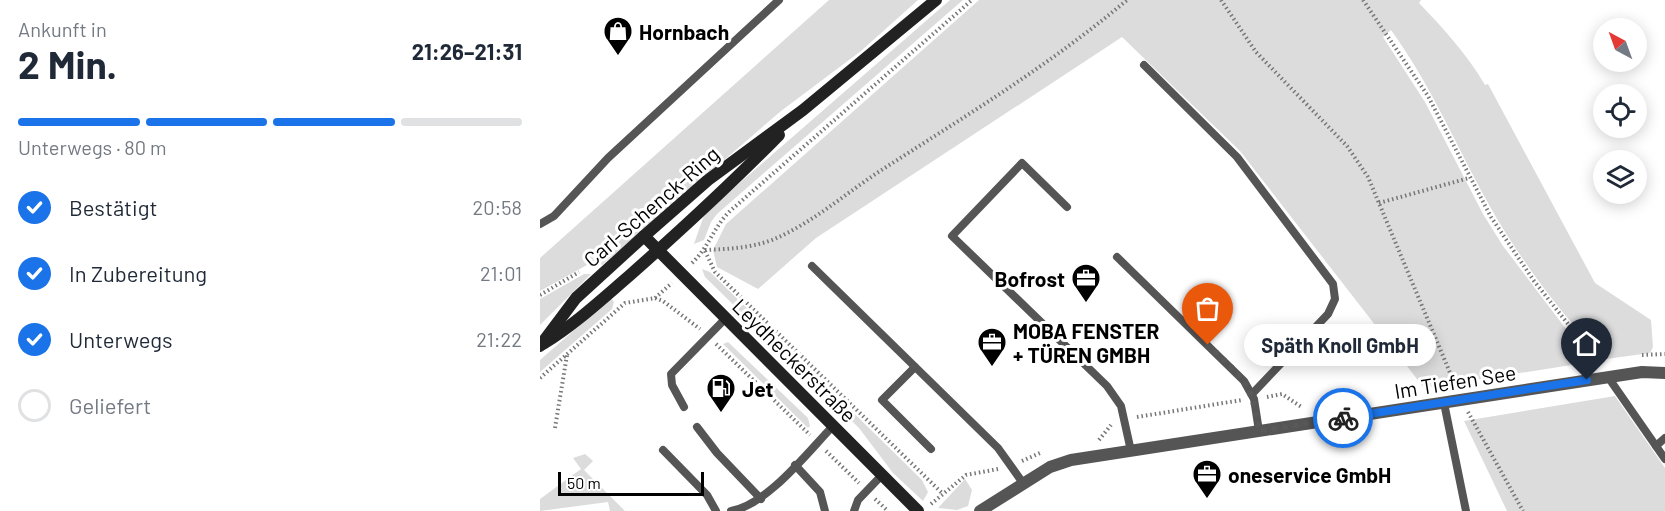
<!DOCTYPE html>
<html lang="de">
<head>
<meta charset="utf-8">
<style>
	body { margin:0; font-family:Barlow,sans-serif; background:#f6f6f7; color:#1f2937; height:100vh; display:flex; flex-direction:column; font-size:22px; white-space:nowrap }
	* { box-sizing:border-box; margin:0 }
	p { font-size:20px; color:#747a83 }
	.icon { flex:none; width:33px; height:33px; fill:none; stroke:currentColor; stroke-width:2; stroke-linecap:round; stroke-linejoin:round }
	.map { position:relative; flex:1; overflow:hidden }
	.drawer { display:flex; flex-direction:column; background:#fff; width:540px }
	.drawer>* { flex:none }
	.needle { width:39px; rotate:319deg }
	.controls { position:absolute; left:1053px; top:18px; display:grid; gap:12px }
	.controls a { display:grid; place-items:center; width:54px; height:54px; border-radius:50%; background:#fff; box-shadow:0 3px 15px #0003; font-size:30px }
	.scale { position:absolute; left:18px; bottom:15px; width:146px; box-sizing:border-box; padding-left:6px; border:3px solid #000; border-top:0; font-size:16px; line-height:21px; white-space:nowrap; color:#000; -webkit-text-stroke:4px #fff; paint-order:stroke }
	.pin { position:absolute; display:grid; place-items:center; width:51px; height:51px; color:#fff; margin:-62px -26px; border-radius:50% 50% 50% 0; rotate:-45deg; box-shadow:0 0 6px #0007 }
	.pin .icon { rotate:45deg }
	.courier { position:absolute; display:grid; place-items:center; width:60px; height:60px; margin:-30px; border:4px solid #1a73e8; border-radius:50%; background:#fff; color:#222; box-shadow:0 2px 8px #0007 }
	.bubble { position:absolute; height:42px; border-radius:21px; background:#fff; box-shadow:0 3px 15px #0003; font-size:20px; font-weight:700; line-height:42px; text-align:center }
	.summary em { font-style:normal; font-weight:700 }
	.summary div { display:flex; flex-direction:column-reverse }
	.summary { display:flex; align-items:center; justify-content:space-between; height:102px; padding:0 18px }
	h1 { font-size:39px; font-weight:700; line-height:45px }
	.bar { display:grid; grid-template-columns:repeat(4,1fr); gap:9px 6px; align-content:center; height:72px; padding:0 18px }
	.bar i { height:8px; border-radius:4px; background:#e0e1e3 }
	.bar .on { background:#1a73e8 }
	.bar p { grid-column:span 4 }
	ol { padding:0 18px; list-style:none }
	li { display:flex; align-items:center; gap:18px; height:66px }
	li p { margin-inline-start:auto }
	li .icon { padding:6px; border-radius:50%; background:#1a73e8; color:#fff; stroke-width:4 }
	li:last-child { color:#747a83 }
	li i { width:33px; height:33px; border:3px solid #e0e1e3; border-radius:50% }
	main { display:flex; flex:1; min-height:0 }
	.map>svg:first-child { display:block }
	.green { fill:#dcdcdc }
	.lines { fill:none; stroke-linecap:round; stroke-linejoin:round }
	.path { stroke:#777; stroke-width:4; stroke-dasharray:1.5 3; stroke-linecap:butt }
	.lane { stroke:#555; stroke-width:8 }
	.street { stroke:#555; stroke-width:12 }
	.secondary { stroke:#222; stroke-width:12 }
	.done { stroke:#595959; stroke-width:6; stroke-dasharray:0 10.8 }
	.route { stroke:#1a73e8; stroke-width:8 }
	.labels { text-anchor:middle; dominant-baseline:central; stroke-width:6; stroke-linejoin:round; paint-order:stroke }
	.poi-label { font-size:21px; font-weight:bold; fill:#000; stroke:#fff; text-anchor:start }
	.street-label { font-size:21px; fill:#000; stroke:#fff }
</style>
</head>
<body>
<main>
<section class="drawer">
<div class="summary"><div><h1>2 Min.</h1><p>Ankunft in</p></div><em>21:26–21:31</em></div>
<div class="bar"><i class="on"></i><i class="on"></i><i class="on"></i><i></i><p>Unterwegs · 80 m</p></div>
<ol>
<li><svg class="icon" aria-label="check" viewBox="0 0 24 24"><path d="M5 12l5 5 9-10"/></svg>Bestätigt<p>20:58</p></li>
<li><svg class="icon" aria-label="check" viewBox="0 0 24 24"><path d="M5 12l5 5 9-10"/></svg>In Zubereitung<p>21:01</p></li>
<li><svg class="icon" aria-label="check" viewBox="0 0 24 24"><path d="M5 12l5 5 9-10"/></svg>Unterwegs<p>21:22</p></li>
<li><i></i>Geliefert</li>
</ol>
</section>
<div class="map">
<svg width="1125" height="511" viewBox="0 0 1125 511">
	<rect width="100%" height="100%" fill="#fff"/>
	<g class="green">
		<path d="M289,0H378L321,51L241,111L62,265L56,260L0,291V258Z"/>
		<path d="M410,0H423L177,214L171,222L164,240L154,244L163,218L171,208Z"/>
		<path d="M439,0H881L879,3C902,27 927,54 945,85L948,84L1055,283L1111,320L1113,347L1110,353L1066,359C1021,317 972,248 943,194C913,138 888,81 851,30L843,37L885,102L943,214L963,246L1042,350L1046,360L1044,363L884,388L700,151L582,37L276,238L218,289L177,267L173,250L186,224Z"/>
		<path d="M162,269L170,272L382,480L388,492L383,501L353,473L319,428L165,277Z"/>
		<path d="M44,274H51L0,325V299Z"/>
		<path d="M71,298L74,302L72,309L0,372V360Z"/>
		<path d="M188,342L268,418L270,426L268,428L183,344Z"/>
		<path d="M1075,396L1125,468V511H967L924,421Z"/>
		<path d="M45,454L53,461L44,470L85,511H70L68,502L0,511V499L41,469L33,458Z"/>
		<path d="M425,479L432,490L428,506L417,510L398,508Z"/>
	</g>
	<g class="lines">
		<g class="path">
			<path d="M681,0L716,52L807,146L828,177L916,387"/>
			<path d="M823,0L888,96L951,217L994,281L1059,363"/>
			<path d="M839,203L929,178"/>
			<path d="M165,250C189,249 210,248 232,240C271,224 305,194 340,171C424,117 510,65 587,0"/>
			<path d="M165,251L175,272L402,493"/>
			<path d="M152,263C169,247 173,228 190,211L432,0"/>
			<path d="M0,295L39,272"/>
			<path d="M115,298L132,283"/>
			<path d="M176,344L270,435"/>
			<path d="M1102,355L1125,354"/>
			<path d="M0,378L85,303L115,298L123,301L160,329"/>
			<path d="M727,397L742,394L763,408"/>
			<path d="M928,412L983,511"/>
			<path d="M597,417L702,400"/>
			<path d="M15,428L27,355"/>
			<path d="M559,440L571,425"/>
			<path d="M286,451L319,483"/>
			<path d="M482,461L500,453"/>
			<path d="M335,499L348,511"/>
			<path d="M391,504L426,475L458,469"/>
		</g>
		<g class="lane">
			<path d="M604,65L697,157L793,284L795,299L788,314L712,394"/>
			<path d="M527,207L482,163L412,236L567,386L581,406L591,451"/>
			<path d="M0,224L14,216L68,158L239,0"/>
			<path d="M577,257L704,381L714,399L719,431"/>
			<path d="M272,266L458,448L483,483"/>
			<path d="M375,367L342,400L391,449"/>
			<path d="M1068,377L1125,459"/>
			<path d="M904,403L926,511"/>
			<path d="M144,407L132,385L131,374L186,318"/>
			<path d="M157,427L177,453L221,499"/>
			<path d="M1116,446L1125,438"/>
			<path d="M123,450L167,495L176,511"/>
			<path d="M255,465L280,492L285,511"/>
			<path d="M191,511C227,505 267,453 293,426"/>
			<path d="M314,511L318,500L342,475"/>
		</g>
		<path class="street" d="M440,511L510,467L531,460L1102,372L1125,373"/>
		<g class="secondary">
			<path d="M104,236L378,511"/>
			<path d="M3,344C34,325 61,300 89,276C141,230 191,184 239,135"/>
			<path d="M0,346L36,298L104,236L168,180L263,110L396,0"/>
		</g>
	</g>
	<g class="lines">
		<path class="done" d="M668,345C703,379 712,382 719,431L803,418"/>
		<path class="route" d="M803,418L1047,380"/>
	</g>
	<defs>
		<g id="shop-pin" transform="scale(1.5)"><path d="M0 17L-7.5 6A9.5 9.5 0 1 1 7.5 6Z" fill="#000" stroke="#fff"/><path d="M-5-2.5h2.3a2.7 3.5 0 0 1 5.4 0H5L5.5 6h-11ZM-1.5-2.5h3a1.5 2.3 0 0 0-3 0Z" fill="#fff"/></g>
		<g id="office-pin" transform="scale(1.5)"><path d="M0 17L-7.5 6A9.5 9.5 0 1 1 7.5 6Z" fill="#000" stroke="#fff"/><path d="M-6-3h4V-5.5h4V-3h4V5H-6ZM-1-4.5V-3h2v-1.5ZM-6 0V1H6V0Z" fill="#fff"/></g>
		<g id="fuel-pin" transform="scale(1.5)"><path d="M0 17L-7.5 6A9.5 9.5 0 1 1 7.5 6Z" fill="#000" stroke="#fff"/><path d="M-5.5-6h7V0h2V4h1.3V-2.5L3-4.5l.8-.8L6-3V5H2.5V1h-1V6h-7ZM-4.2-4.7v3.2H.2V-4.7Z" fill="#fff"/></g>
	</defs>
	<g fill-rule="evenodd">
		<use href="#shop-pin" x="78" y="31"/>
		<use href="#office-pin" x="546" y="278"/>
		<use href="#office-pin" x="452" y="342"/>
		<use href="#fuel-pin" x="181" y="388"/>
		<use href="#office-pin" x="667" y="474"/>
	</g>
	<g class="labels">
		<g class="poi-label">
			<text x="99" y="31">Hornbach</text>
			<text x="525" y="278" text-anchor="end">Bofrost</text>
			<text x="473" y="330">MOBA FENSTER<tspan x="473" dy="24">+ TÜREN GMBH</tspan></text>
			<text x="202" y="388">Jet</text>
			<text x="688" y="474">oneservice GmbH</text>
		</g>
		<g class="street-label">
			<text transform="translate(111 206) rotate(-41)">Carl-Schenck-Ring</text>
			<text transform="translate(255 360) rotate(45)">Leydheckerstraße</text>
			<text transform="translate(915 381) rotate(-9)">Im Tiefen See</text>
		</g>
	</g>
</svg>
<div class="controls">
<a><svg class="needle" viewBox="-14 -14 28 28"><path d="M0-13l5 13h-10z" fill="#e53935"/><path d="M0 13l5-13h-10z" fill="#747a83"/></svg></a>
<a><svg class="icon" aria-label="locate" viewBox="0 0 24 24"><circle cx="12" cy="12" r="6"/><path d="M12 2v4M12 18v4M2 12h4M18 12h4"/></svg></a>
<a><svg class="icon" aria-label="layers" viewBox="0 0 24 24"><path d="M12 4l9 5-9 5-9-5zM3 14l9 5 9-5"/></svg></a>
</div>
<div class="scale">50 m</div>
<div class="pin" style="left:668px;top:345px;background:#ea580c"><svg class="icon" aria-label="bag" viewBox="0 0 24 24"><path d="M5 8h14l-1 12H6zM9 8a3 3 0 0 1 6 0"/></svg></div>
<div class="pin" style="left:1047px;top:380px;background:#1f2937"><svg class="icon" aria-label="home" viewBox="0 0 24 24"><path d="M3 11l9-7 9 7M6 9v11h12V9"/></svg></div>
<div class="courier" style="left:803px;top:418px"><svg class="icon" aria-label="bike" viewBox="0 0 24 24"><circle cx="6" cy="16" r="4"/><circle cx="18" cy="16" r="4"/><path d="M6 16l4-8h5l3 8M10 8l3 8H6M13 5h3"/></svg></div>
<div class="bubble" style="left:704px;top:324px;width:192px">Späth Knoll GmbH</div>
</div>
</main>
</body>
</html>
